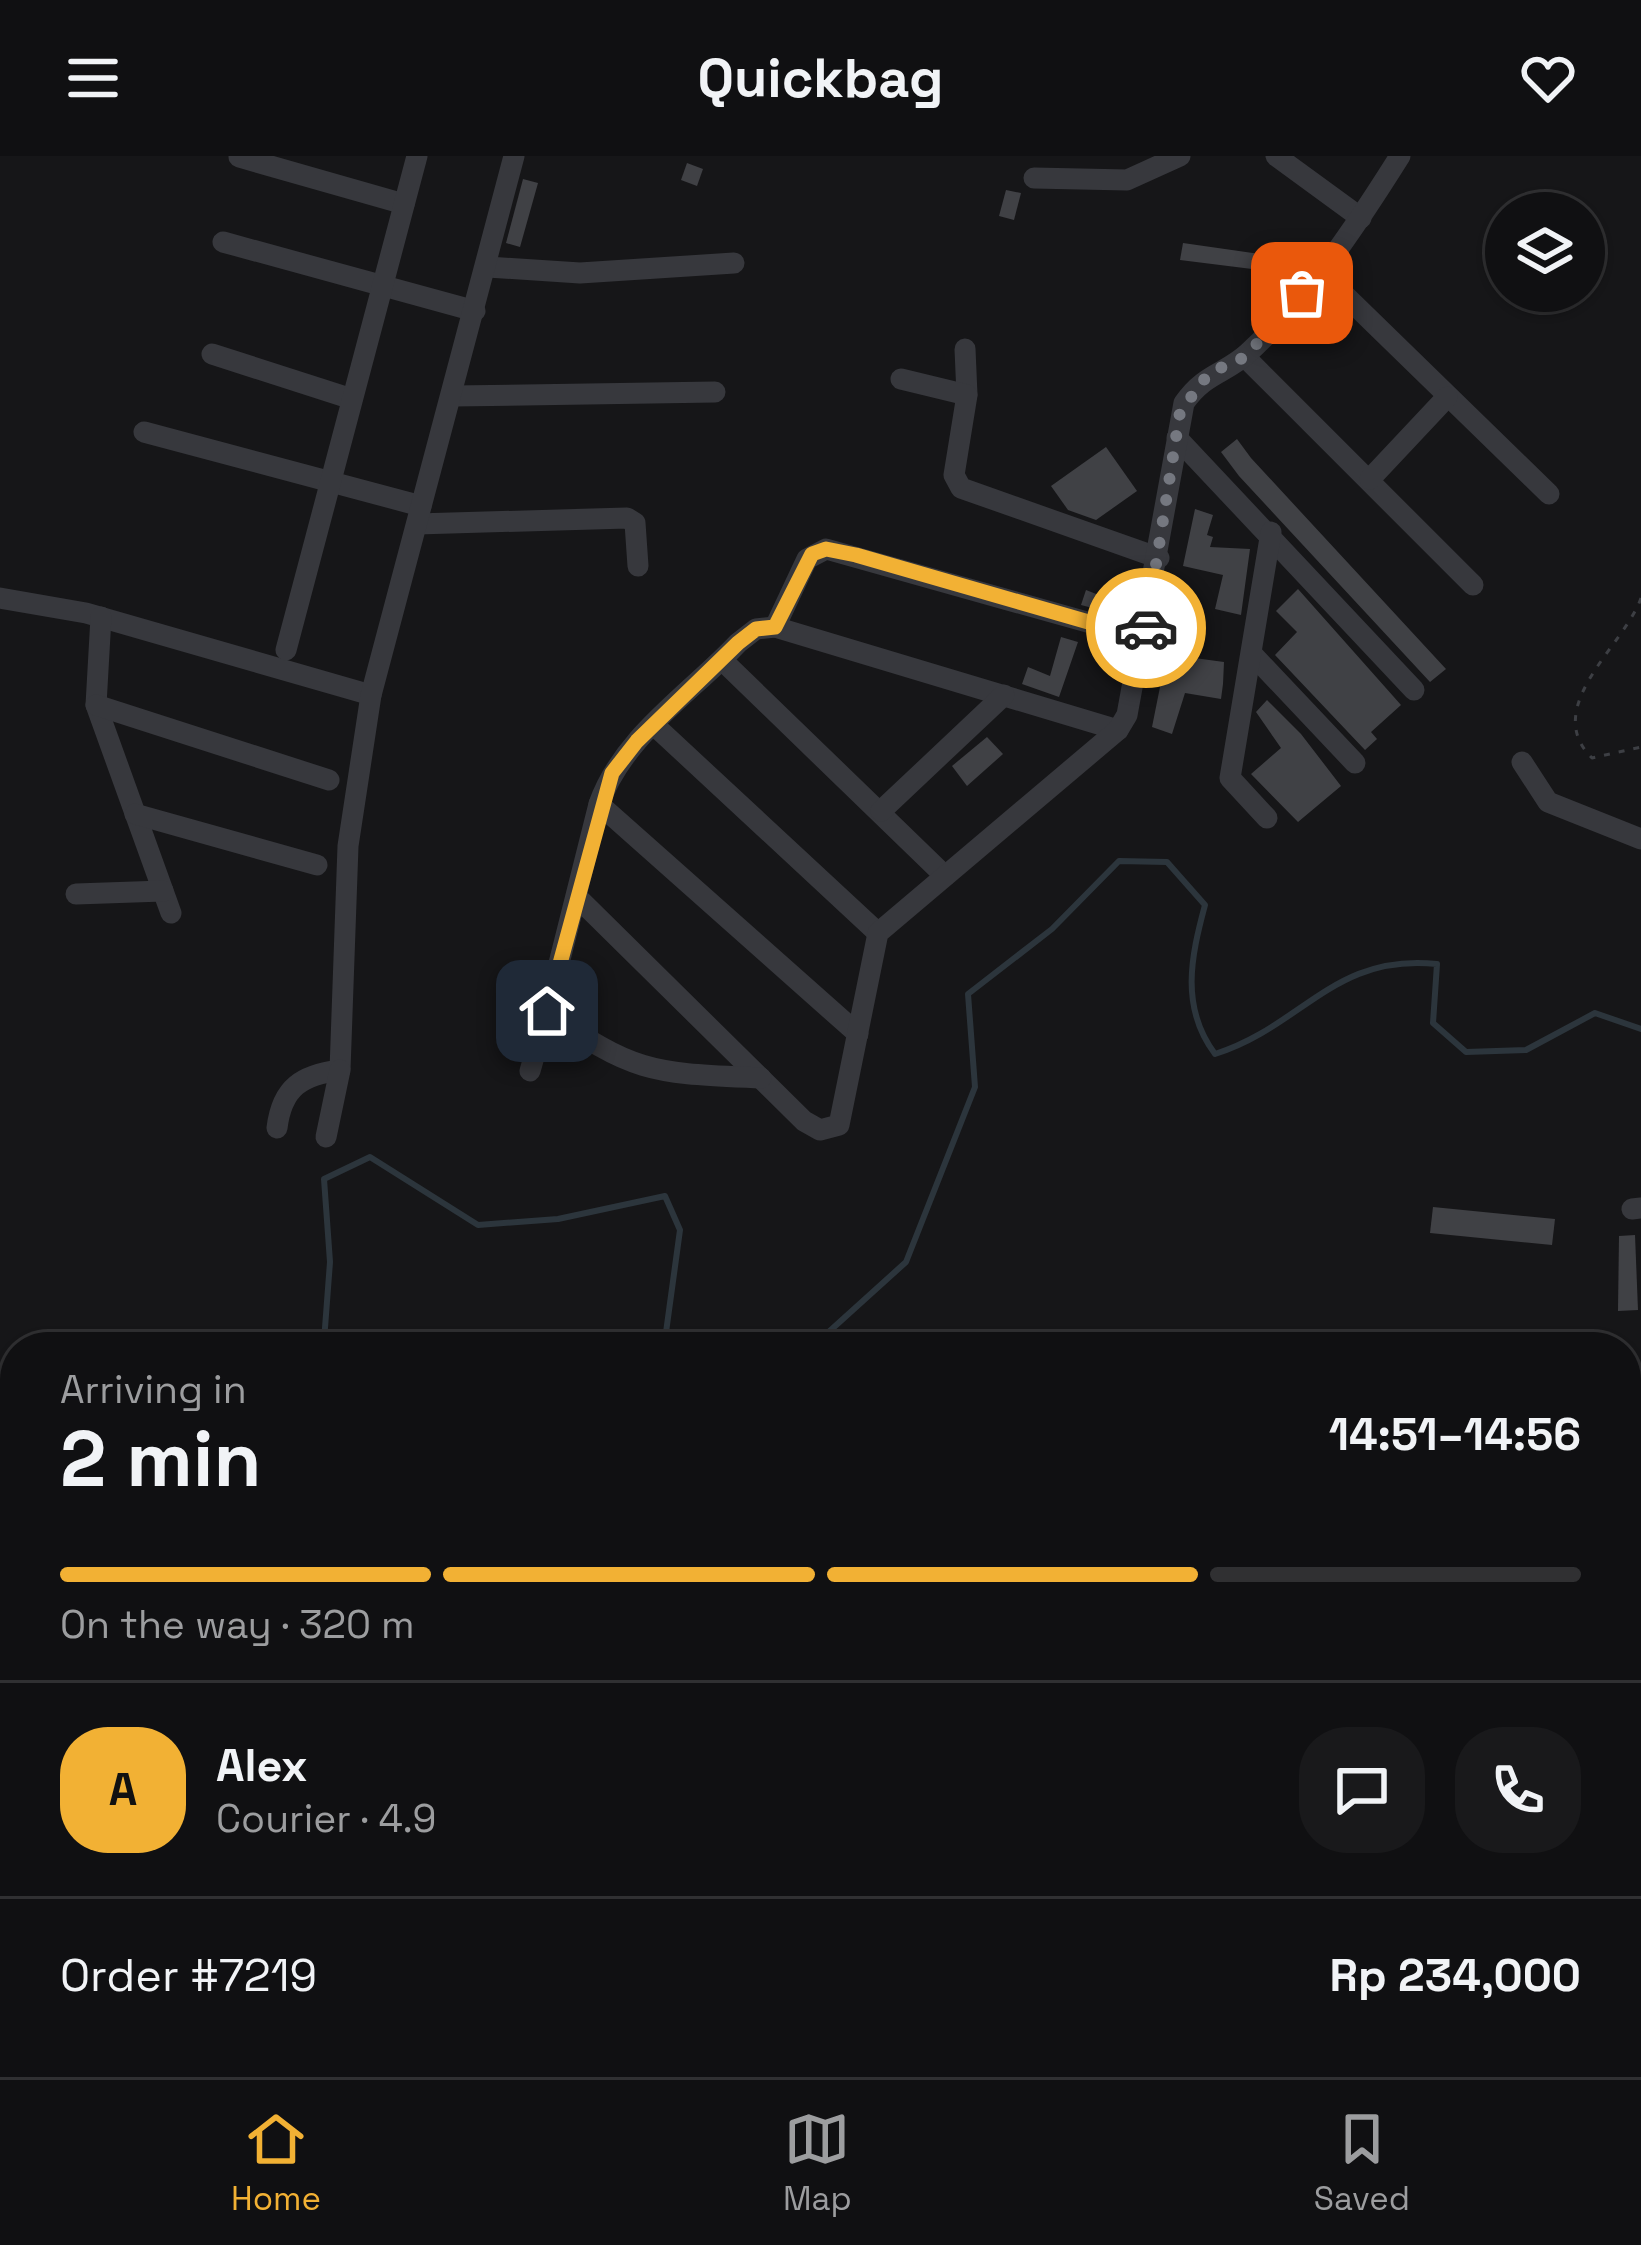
<!DOCTYPE html>
<html lang="en">
<head>
<meta charset="utf-8">
<style>
	body { margin:0; font-family:"Space Grotesk",sans-serif; background:#19191b; color:#f1f3f6; height:100vh; display:flex; flex-direction:column; font-size:45px; white-space:nowrap }
	* { box-sizing:border-box; margin:0 }
	p { font-size:39px; color:#9c9d9f }
	.icon { flex:none; width:66px; height:66px; fill:none; stroke:currentColor; stroke-width:2; stroke-linecap:round; stroke-linejoin:round }
	.map { position:relative; flex:1; overflow:hidden }
	.details { position:absolute; left:0px; top:1176px; width:1641px; height:747px; display:flex; flex-direction:column; background:#101012; border-radius:48px 48px 0 0; box-shadow:0 3px 9px #0004,0 0 0 3px #303032 }
	.details>* { flex:none }
	.fabs { position:absolute; left:1485px; top:36px; display:grid; gap:24px }
	.fabs a { display:grid; place-items:center; width:120px; height:120px; border-radius:50%; background:#101012; box-shadow:0 3px 9px #0004,0 0 0 3px #303032; font-size:60px }
	.pin { position:absolute; display:grid; place-items:center; width:102px; height:102px; color:#fff; margin:-51px; border-radius:24px; box-shadow:0 6px 18px #0006 }
	.courier { position:absolute; display:grid; place-items:center; width:120px; height:120px; margin:-60px; border:9px solid #f2b134; border-radius:50%; background:#fff; color:#222; box-shadow:0 3px 15px #0007 }
	.headline em { font-style:normal; font-weight:600 }
	.headline div { display:flex; flex-direction:column-reverse }
	.headline { display:flex; align-items:center; justify-content:space-between; height:204px; padding:0 60px }
	h1 { font-size:78px; font-weight:600; line-height:90px }
	.bar { display:grid; grid-template-columns:repeat(4,1fr); gap:18px 12px; align-content:center; height:144px; padding:0 60px }
	.bar i { height:15px; border-radius:9px; background:#303032 }
	.bar .selected { background:#f2b134 }
	.bar p { grid-column:span 4 }
	.line { display:flex; align-items:center; gap:30px; padding:0 60px; border-top:3px solid #303032 }
	.line div { flex:1 }
	.round { display:grid; place-items:center; flex:none; width:126px; height:126px; border-radius:48px; background:#19191b }
	header { display:flex; justify-content:space-between; align-items:center; height:156px; padding:0 60px; background:#101012; font-size:54px; font-weight:600 }
	.menu { display:flex; justify-content:space-around; align-items:center; height:168px; border-top:3px solid #303032; background:#101012; font-size:33px; color:#9c9d9f }
	.menu a { display:grid; justify-items:center; gap:6px }
	.menu .selected { color:#f2b134 }
	.map>svg:first-child { display:block }
	.lines { fill:none; stroke-linecap:round; stroke-linejoin:round }
	.stream { stroke:#2c353c; stroke-width:6 }
	.building { fill:#404145 }
	.path { stroke:#3d3f44; stroke-width:3; stroke-dasharray:6 9; stroke-linecap:butt }
	.minor { stroke:#37383d; stroke-width:21 }
	.done { stroke:#757880; stroke-width:12; stroke-dasharray:0 21.6 }
	.route { stroke:#f2b134; stroke-width:15 }
</style>
</head>
<body>
<header><svg class="icon" aria-label="menu" viewBox="0 0 24 24"><path d="M4 6h16M4 12h16M4 18h16"/></svg>Quickbag<svg class="icon" aria-label="heart" viewBox="0 0 24 24"><path d="M12 20l-8-8c-3-5 5-10 8-4 3-6 11-1 8 4z"/></svg></header>
<div class="map">
<svg width="1641" height="1921" viewBox="0 0 1641 1921">
	<rect width="100%" height="100%" fill="#161618"/>
	<g class="lines">
		<g class="stream">
			<path d="M316,1191L324,1185L330,1106L324,1023L370,1001L478,1069L558,1063L665,1040L680,1074L664,1191"/>
			<path d="M812,1191L906,1106L975,931L968,838L1052,773L1119,705L1167,706L1205,749C1191,801 1180,851 1215,898C1303,870 1334,797 1437,808L1433,867L1466,896L1526,894L1595,857L1641,873"/>
			<path d="M0,1247L15,1293"/>
		</g>
	</g>
	<g class="building">
		<path d="M687,7L703,13L697,30L681,24Z"/>
		<path d="M523,23L538,27L520,91L506,87Z"/>
		<path d="M1006,34L1021,37L1014,64L999,60Z"/>
		<path d="M1183,87L1302,104L1300,119L1180,104Z"/>
		<path d="M1237,283L1251,302L1446,513L1430,526L1239,320L1221,296Z"/>
		<path d="M1106,291L1137,335L1096,364L1068,354L1051,330Z"/>
		<path d="M1195,353L1213,359L1207,379L1213,381L1210,391L1250,393L1241,459L1215,453L1223,419L1183,410Z"/>
		<path d="M1298,433L1401,549L1371,576L1377,583L1365,594L1275,499L1297,476L1276,455Z"/>
		<path d="M1086,434L1104,441L1100,454L1081,449Z"/>
		<path d="M1178,441L1197,447L1187,501L1224,506L1223,528L1221,543L1185,537L1172,578L1152,571Z"/>
		<path d="M1061,481L1078,486L1059,541L1022,528L1028,511L1050,520Z"/>
		<path d="M1267,544L1301,578L1341,630L1298,666L1251,618L1281,592L1256,556Z"/>
		<path d="M987,581L1003,598L967,630L952,610Z"/>
		<path d="M1433,1051L1555,1063L1552,1089L1430,1077Z"/>
		<path d="M1635,1079L1638,1154L1618,1155L1619,1080Z"/>
	</g>
	<g class="lines">
		<path class="path" d="M1641,442C1625,489 1540,551 1592,602L1641,591"/>
		<g class="minor">
			<path d="M1276,0L1361,62"/>
			<path d="M239,1L404,48"/>
			<path d="M1034,22L1127,24L1180,0"/>
			<path d="M223,86L475,155"/>
			<path d="M488,111L580,117L734,107"/>
			<path d="M1321,116L1549,338"/>
			<path d="M965,193L967,239"/>
			<path d="M212,198L352,243"/>
			<path d="M1245,201L1473,429"/>
			<path d="M901,223L967,239L954,319L961,332L1159,402"/>
			<path d="M453,240L715,236"/>
			<path d="M144,276L421,350"/>
			<path d="M1177,282L1414,534"/>
			<path d="M1370,323L1447,241"/>
			<path d="M417,368L627,362L635,367L638,410"/>
			<path d="M0,442L86,457L371,539"/>
			<path d="M101,461L96,549L171,757"/>
			<path d="M286,494L417,0"/>
			<path d="M1252,498L1355,607"/>
			<path d="M722,504L945,720"/>
			<path d="M96,549L329,624"/>
			<path d="M654,569L878,777"/>
			<path d="M1118,574L775,471L807,403L826,393L1144,482"/>
			<path d="M1522,606L1548,646L1641,683"/>
			<path d="M599,648L858,878"/>
			<path d="M881,655L1004,539"/>
			<path d="M135,658L317,709"/>
			<path d="M1267,662L1230,622L1271,376"/>
			<path d="M76,738L163,735"/>
			<path d="M579,743L804,965L820,974L839,969L878,777L1118,574L1127,559L1184,247C1205,217 1225,218 1248,197C1309,141 1356,70 1400,0"/>
			<path d="M530,915L547,855"/>
			<path d="M761,922C656,917 634,919 547,855L599,648C623,580 690,538 738,487L756,473L775,471"/>
			<path d="M277,972C282,931 302,919 340,914L348,690L371,539L514,0"/>
			<path d="M326,981L340,914"/>
			<path d="M1632,1053L1641,1052"/>
			<path d="M1626,1455L1641,1445"/>
			<path d="M1626,1593L1641,1614"/>
			<path d="M0,1666L15,1656"/>
			<path d="M0,1771L15,1760"/>
			<path d="M0,1895L15,1884"/>
			<path d="M172,1908L181,1921"/>
			<path d="M384,1908L393,1921"/>
			<path d="M667,1908L677,1921"/>
			<path d="M1120,1908L1122,1921"/>
			<path d="M1264,1908L1276,1921"/>
			<path d="M1557,1908L1562,1921"/>
			<path d="M594,1913L597,1921"/>
			<path d="M127,1921L146,1908"/>
			<path d="M289,1921L308,1908"/>
			<path d="M840,1921L862,1908"/>
			<path d="M1166,1921L1209,1908"/>
			<path d="M1315,1921L1345,1908"/>
		</g>
	</g>
	<g class="lines">
		<path class="done" d="M1146,472L1180,256L1209,217L1245,201L1302,137"/>
		<path class="route" d="M547,855L612,617L637,585L738,487L756,473L775,471L812,398L826,393L856,399L1144,482L1146,472"/>
	</g>
</svg>
<div class="fabs">
<a><svg class="icon" aria-label="layers" viewBox="0 0 24 24"><path d="M12 4l9 5-9 5-9-5zM3 14l9 5 9-5"/></svg></a>
</div>
<div class="pin" style="left:1302px;top:137px;background:#ea580c"><svg class="icon" aria-label="bag" viewBox="0 0 24 24"><path d="M5 8h14l-1 12H6zM9 8a3 3 0 0 1 6 0"/></svg></div>
<div class="pin" style="left:547px;top:855px;background:#1f2937"><svg class="icon" aria-label="home" viewBox="0 0 24 24"><path d="M3 11l9-7 9 7M6 9v11h12V9"/></svg></div>
<div class="courier" style="left:1146px;top:472px"><svg class="icon" aria-label="car" viewBox="0 0 24 24"><path d="M5 17H2v-5l4-1 3-4h7l3 4 3 1v5h-3M9 17h6M6 11h13"/><circle cx="7" cy="17" r="2"/><circle cx="17" cy="17" r="2"/></svg></div>
<section class="details">
<div class="headline"><div><h1>2 min</h1><p>Arriving in</p></div><em>14:51–14:56</em></div>
<div class="bar"><i class="selected"></i><i class="selected"></i><i class="selected"></i><i></i><p>On the way · 320 m</p></div>
<div class="line" style="height:216px"><b class="round" style="background:#f2b134;color:#111">A</b><div><b>Alex</b><p>Courier · 4.9</p></div><a class="round"><svg class="icon" aria-label="chat" viewBox="0 0 24 24"><path d="M4 5h16v11H9l-5 4z"/></svg></a><a class="round"><svg class="icon" aria-label="phone" viewBox="0 0 24 24"><path d="M5 4h4l2 5-3 2q2 4 5 5l2-3 5 2v4C11 20 4 13 5 4z"/></svg></a></div>
<div class="line" style="height:156px"><div>Order #7219</div><b>Rp 234,000</b></div>
</section>
</div>
<nav class="menu">
<a class="selected"><svg class="icon" aria-label="home" viewBox="0 0 24 24"><path d="M3 11l9-7 9 7M6 9v11h12V9"/></svg>Home</a>
<a><svg class="icon" aria-label="map" viewBox="0 0 24 24"><path d="M3 6l6-2 6 2 6-2v14l-6 2-6-2-6 2zM9 4v14M15 6v14"/></svg>Map</a>
<a><svg class="icon" aria-label="saved" viewBox="0 0 24 24"><path d="M7 4h10v16l-5-4-5 4z"/></svg>Saved</a>
</nav>
</body>
</html>
